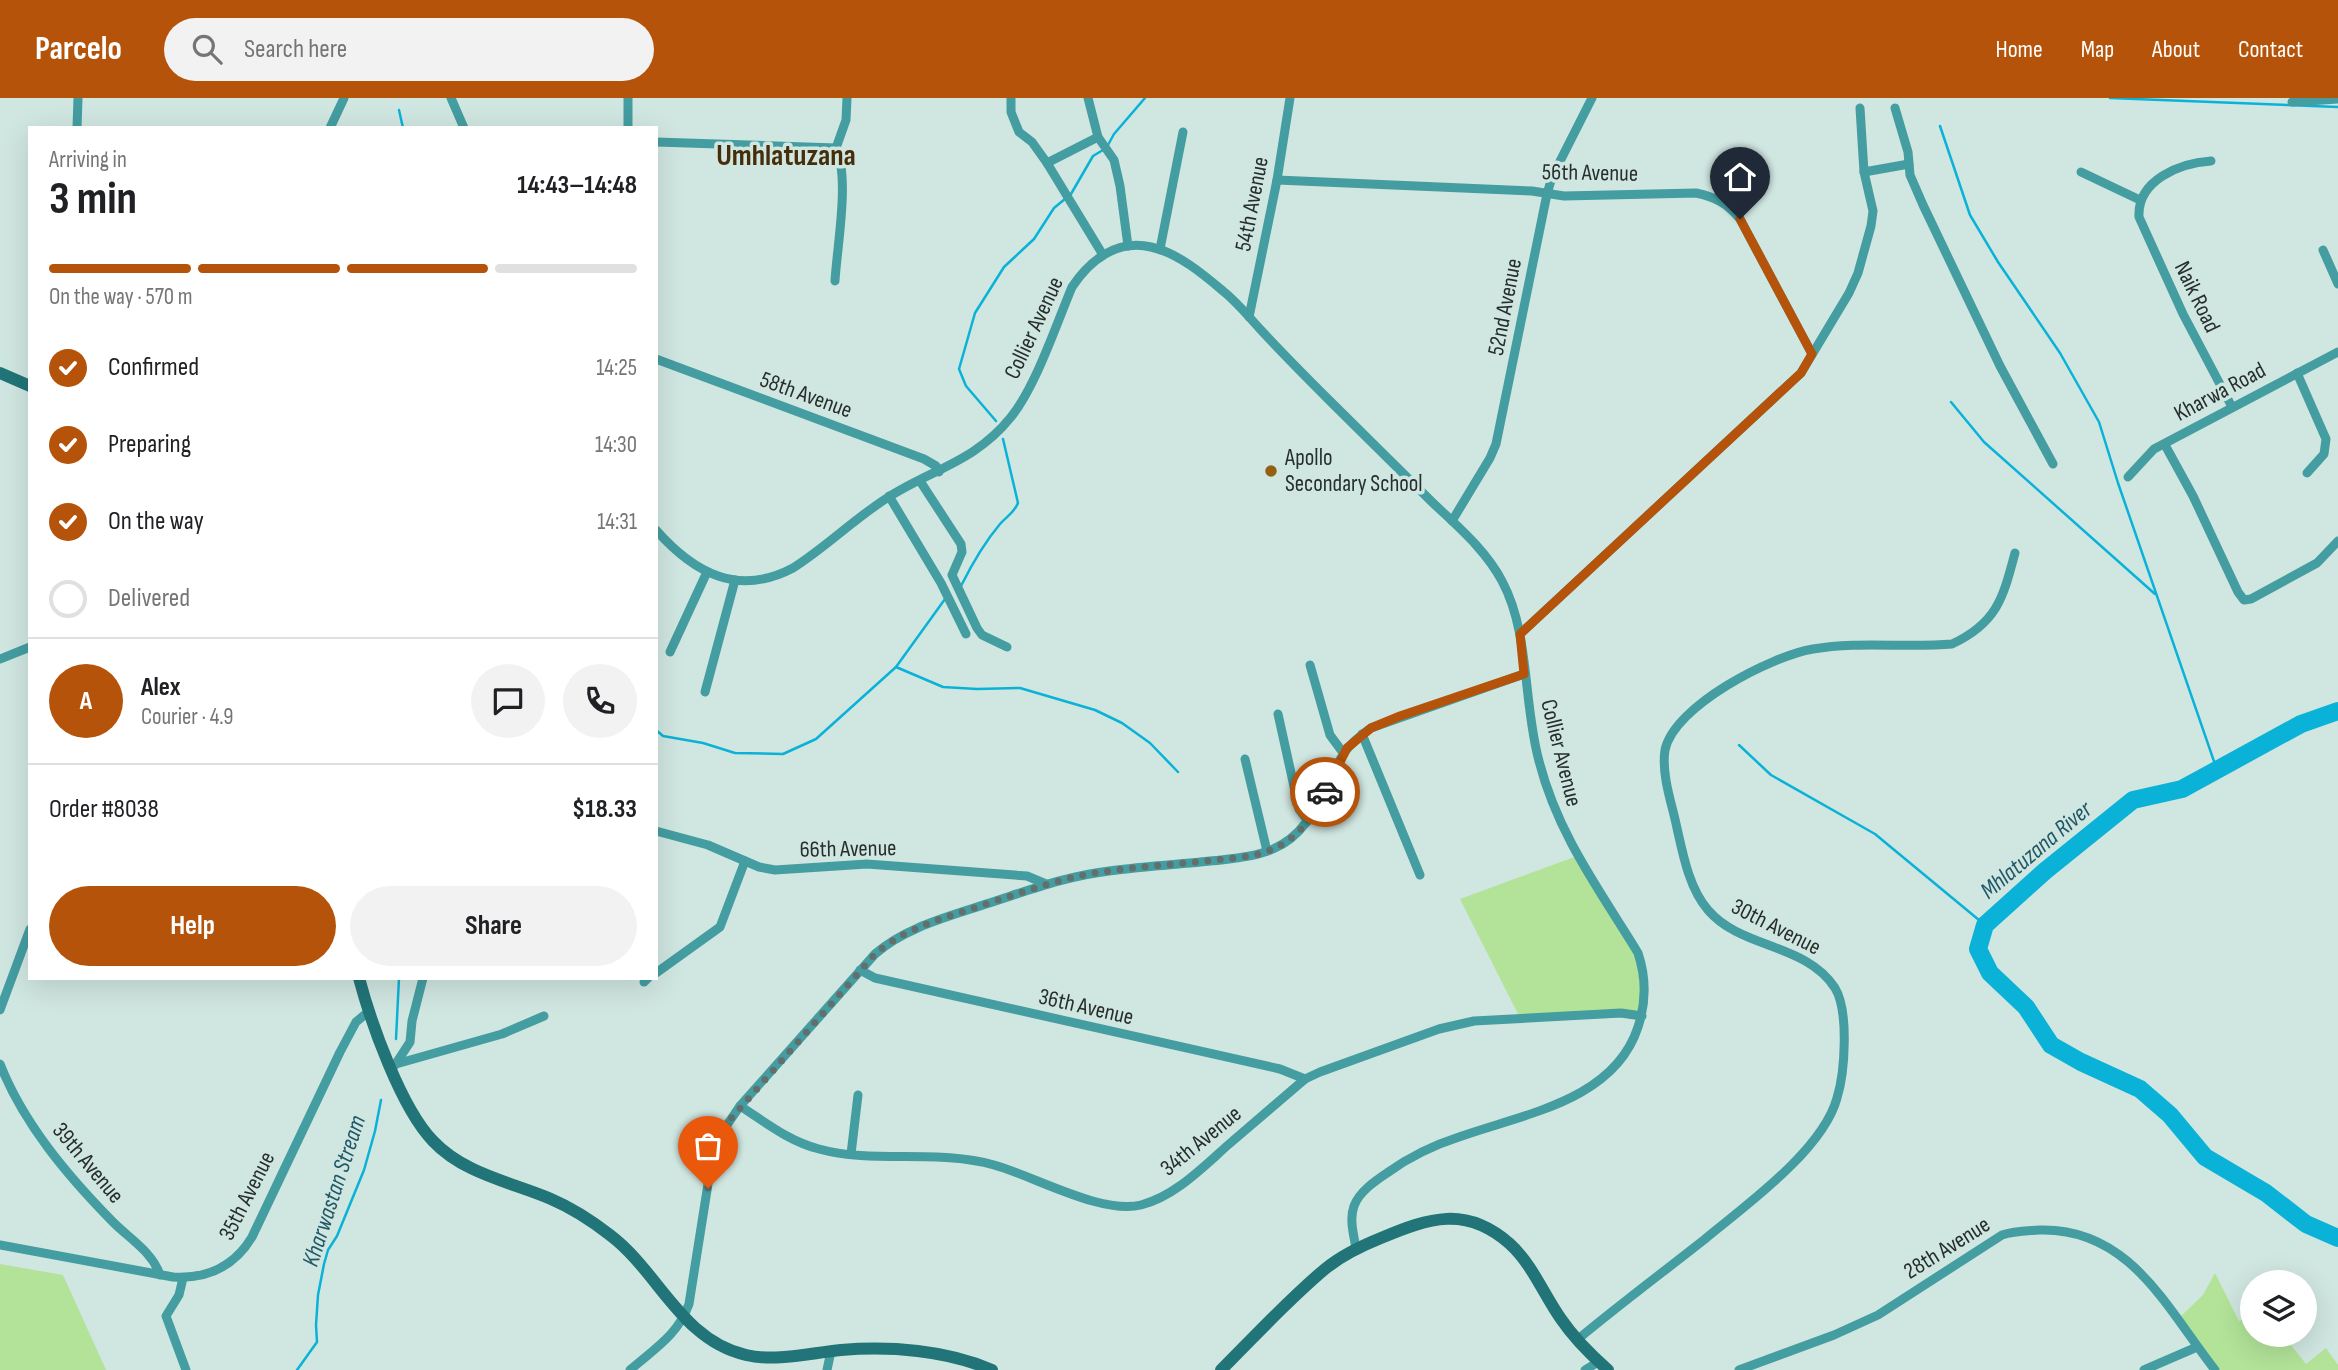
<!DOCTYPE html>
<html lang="en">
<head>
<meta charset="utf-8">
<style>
	body { margin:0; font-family:"Sofia Sans Condensed",sans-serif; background:#f2f2f2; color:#202124; height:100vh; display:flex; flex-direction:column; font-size:26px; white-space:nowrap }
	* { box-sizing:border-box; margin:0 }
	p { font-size:23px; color:#757577 }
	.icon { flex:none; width:38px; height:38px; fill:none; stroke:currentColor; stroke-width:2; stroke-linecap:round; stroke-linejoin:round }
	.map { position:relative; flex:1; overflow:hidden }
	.side { position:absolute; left:28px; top:28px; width:630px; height:854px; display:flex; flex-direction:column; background:#fff; border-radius:0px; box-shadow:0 7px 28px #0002 }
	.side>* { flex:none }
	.buttons { position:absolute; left:2240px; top:1172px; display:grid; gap:14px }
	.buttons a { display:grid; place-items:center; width:77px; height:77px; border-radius:50%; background:#fff; box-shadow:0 7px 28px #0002; font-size:35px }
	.pin { position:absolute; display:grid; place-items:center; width:60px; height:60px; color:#fff; margin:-72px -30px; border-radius:50% 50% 50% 0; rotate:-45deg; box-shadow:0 0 7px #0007 }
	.pin .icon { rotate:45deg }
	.courier { position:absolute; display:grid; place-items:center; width:70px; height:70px; margin:-35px; border:5px solid #b45309; border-radius:50%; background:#fff; color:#222; box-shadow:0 2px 9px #0007 }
	.headline em { font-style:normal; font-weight:700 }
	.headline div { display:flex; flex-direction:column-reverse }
	.headline { display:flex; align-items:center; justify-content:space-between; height:119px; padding:0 21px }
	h1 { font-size:46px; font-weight:700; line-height:52px }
	.bar { display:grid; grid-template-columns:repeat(4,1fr); gap:10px 7px; align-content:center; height:84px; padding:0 21px }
	.bar i { height:9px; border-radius:5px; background:#e0e0e0 }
	.bar .current { background:#b45309 }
	.bar p { grid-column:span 4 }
	.line { display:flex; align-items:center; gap:18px; padding:0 21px; border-top:2px solid #e0e0e0 }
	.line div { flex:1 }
	.round { display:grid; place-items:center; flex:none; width:74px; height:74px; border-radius:37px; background:#f2f2f2 }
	ol { padding:0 21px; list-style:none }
	li { display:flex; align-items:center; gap:21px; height:77px }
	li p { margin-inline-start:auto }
	li .icon { padding:7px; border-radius:50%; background:#b45309; color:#fff; stroke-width:4 }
	li:last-child { color:#757577 }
	li i { width:38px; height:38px; border:4px solid #e0e0e0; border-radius:50% }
	.cta { display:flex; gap:14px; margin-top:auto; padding:14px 21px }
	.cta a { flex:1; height:80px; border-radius:42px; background:#b45309; color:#fff; font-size:28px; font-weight:700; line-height:80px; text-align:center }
	.cta a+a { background:#f2f2f2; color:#202124 }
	header { display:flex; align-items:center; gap:42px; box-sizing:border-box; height:98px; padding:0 35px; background:#b45309; color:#fff }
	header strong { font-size:33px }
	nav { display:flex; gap:38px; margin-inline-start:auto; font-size:24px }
	.search { width:490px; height:63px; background:#f2f2f2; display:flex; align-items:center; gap:18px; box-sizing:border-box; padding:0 24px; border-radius:38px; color:#757577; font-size:26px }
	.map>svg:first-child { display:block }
	.green { fill:#b2e398 }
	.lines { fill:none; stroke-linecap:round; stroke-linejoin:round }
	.stream { stroke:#0bb2d8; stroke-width:2.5 }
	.river { stroke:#0bb2d8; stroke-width:18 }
	.street { stroke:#449da1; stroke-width:9 }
	.secondary { stroke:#217477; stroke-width:12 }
	.done { stroke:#626f6c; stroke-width:7; stroke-dasharray:0 12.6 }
	.route { stroke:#b45309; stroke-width:9 }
	.poi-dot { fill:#936012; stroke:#d0e6e0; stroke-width:2.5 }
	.labels { text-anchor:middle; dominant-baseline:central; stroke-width:7; stroke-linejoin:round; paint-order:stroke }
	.street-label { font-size:23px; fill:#272f2d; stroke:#d0e6e0 }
	.poi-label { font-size:23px; fill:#272f2d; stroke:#d0e6e0; text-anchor:start }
	.water-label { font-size:24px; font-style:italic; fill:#205868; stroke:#d0e6e0 }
	.district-label { font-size:30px; font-weight:bold; fill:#462e0b; stroke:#d0e6e0 }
</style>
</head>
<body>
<header>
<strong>Parcelo</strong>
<div class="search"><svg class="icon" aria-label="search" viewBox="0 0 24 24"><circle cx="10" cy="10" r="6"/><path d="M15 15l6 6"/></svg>Search here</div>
<nav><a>Home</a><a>Map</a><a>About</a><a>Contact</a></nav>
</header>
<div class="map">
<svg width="2338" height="1272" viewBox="0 0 2338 1272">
	<rect width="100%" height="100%" fill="#d0e6e0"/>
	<g class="green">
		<path d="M1577,758L1638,855L1642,918L1520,920L1460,801Z"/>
		<path d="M0,1166L63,1177L106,1272H0Z"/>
		<path d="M2215,1175L2239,1223L2252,1216V1237H2283L2306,1266L2326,1250L2338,1267V1272H2216L2178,1221L2203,1197Z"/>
	</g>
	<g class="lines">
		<g class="stream">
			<path d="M2110,0L2338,9"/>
			<path d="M399,12L403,30"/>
			<path d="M1940,28L1970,117L1998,164L2060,255L2099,324L2118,385L2217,672"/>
			<path d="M1108,47L1114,36L1145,0"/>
			<path d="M1951,304L1984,344L2155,496"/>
			<path d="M996,323L966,288L959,271L975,215L1004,169L1034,141L1054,110L1071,96L1093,58L1103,52"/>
			<path d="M961,488C972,466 984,445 1000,426C1007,418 1014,415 1018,405L1003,341"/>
			<path d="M896,569L943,589L977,591L1020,590L1095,612L1122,625L1150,645L1178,674"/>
			<path d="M656,632L663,638L703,645L735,655L783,656L816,641L896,569L945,501"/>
			<path d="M1739,647L1771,677L1875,736L1985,827"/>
			<path d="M396,941L399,880"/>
			<path d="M297,1272L317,1244L316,1227L318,1197L324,1166L328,1152L337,1138L364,1072L375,1033L381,1002"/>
		</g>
		<path class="river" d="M2338,613L2301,626L2182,691L2133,702L2045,773L1985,827L1978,851L1990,875L2026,909L2051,947L2081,964L2140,991L2170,1017L2205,1059L2266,1095L2306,1126L2338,1140"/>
		<g class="street">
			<path d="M451,0L464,30"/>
			<path d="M1011,0V14L1019,34L1032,44L1047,65L1103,157"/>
			<path d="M1088,0L1098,39L1114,62L1120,88L1128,148"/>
			<path d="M2292,4L2338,1"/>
			<path d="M1895,10L1908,54L1910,77L1923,107L2000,268L2053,366"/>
			<path d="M77,30L78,0"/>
			<path d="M330,30L344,0"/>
			<path d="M628,30V0"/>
			<path d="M656,44L836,50"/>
			<path d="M836,50L846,22L847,0"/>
			<path d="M2211,63C2180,65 2137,82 2139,119L2183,216L2232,309"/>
			<path d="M1047,65L1098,39"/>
			<path d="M1864,74L1909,66"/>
			<path d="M2081,74L2140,102"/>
			<path d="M1277,82L1532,93L1564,98L1696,95C1715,99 1727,105 1740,121L1812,256"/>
			<path d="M1160,151L1183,34"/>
			<path d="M2323,152L2338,186"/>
			<path d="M835,183C837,148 850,80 836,50"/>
			<path d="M1249,219L1277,82L1290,0"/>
			<path d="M656,261L924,361L936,368L939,374"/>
			<path d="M2297,275L2326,341L2324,356L2307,375"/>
			<path d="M2165,347L2193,398L2238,494L2244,502L2251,501L2317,465L2338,443"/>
			<path d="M2128,379L2154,351L2338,254"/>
			<path d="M920,383L961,446L962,454L952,477L977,530L982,537L1007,549"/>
			<path d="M889,398L941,485L966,536"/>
			<path d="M1452,423L1490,360L1496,346L1547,96L1552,79L1592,0"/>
			<path d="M656,432C694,475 738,499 793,470C826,449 854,421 887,400C932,371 975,364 1011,319C1036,288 1056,227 1072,189C1090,162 1117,141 1151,149C1178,155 1203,176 1223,193C1237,204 1248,218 1260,231C1283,256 1306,279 1330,303C1364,337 1398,370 1432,404C1457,428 1485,451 1502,483C1530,535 1523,605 1539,663C1558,737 1599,791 1638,855C1646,879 1646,905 1638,929C1614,1003 1523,1016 1459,1039C1434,1047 1409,1059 1387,1075C1375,1083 1359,1094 1354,1108C1349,1122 1354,1137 1356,1151"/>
			<path d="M1520,536L1801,275L1849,195L1858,175L1871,128L1873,113L1864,74L1860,10"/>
			<path d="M670,554L707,474"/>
			<path d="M0,561L30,549"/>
			<path d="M1310,567L1330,637L1344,656"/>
			<path d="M705,594L735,482"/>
			<path d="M1278,616L1299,711L1308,723"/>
			<path d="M1362,636L1420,777"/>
			<path d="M1245,661L1267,753"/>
			<path d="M656,733L708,747L759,769L775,772L867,766L1027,778L1046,786"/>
			<path d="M860,872L875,880L1280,971L1305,981"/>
			<path d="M656,875L720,829L745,763"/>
			<path d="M644,884L648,880"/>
			<path d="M0,912L30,831"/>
			<path d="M0,966C23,1025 67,1077 111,1122C128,1140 152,1153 160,1177"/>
			<path d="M396,966L502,936L544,918"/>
			<path d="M395,967L410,944L412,923L423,880"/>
			<path d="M740,1008C765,1024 790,1044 819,1051C873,1066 938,1051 994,1067C1034,1078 1102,1117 1141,1107C1175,1098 1202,1070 1228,1047C1254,1025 1279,1003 1305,981L1320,974L1439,931L1474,923L1621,915L1642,918"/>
			<path d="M851,1056L858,997"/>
			<path d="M0,1147L173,1179C207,1181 234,1169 252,1139L340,954L356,924L368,914"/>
			<path d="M183,1180L179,1197L166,1218L186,1272"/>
			<path d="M1577,1242C1619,1207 1662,1175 1705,1141C1746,1107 1823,1052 1837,1000C1845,974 1849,913 1835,890C1806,845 1741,851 1708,812C1686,787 1681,744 1673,713C1668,694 1662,671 1665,652C1674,608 1771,558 1813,551C1858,543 1906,550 1952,546C1997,525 2003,500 2015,455"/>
			<path d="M630,1272C654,1251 678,1237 689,1206L711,1067L718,1040L740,1008L875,856C906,829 948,819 986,806C1027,793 1066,778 1109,773C1146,768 1184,766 1221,762C1238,760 1257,758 1273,751C1315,733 1321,690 1344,655C1351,645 1361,637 1371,630L1524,576"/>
			<path d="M827,1272L831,1253"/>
			<path d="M1585,1272L1598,1264"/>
			<path d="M1739,1272L1834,1237L1878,1217L2002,1137C2014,1133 2027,1133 2039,1132C2130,1129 2167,1211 2215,1272"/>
			<path d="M2144,1272L2197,1249"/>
		</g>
		<g class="secondary">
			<path d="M0,275L30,288"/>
			<path d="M359,880C371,925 401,1010 433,1043C464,1076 511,1084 551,1101C572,1110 592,1123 610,1137C659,1174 681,1242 746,1257C777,1264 810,1255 841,1252C890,1248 946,1252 992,1272"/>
			<path d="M1221,1272C1255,1238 1288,1202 1325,1171C1342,1157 1361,1148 1381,1140C1429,1120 1466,1107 1510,1146C1532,1166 1544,1197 1561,1221C1574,1240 1591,1257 1608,1272"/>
		</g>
	</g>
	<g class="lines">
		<path class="done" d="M708,1090L718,1040L727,1025L875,856C906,829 948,819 986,806C1027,793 1066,778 1109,773C1144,768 1180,766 1215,762C1234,760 1255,759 1273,751C1298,740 1314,718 1325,694"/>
		<path class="route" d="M1325,694L1347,650L1371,630L1400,618L1524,576L1520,536L1801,275L1812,256L1740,121"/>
	</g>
	<circle class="poi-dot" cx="1271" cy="373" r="7"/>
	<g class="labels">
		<g class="street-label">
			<text transform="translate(1590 75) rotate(1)">56th Avenue</text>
			<text transform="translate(1252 106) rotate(-79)">54th Avenue</text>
			<text transform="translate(2197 199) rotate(64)">Naik Road</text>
			<text transform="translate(1505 209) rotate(-79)">52nd Avenue</text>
			<text transform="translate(1034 230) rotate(-65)">Collier Avenue</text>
			<text transform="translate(2220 294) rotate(-28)">Kharwa Road</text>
			<text transform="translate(806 297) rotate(20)">58th Avenue</text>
			<text transform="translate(1561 655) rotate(76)">Collier Avenue</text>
			<text transform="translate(848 751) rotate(-1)">66th Avenue</text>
			<text transform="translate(1776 829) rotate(27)">30th Avenue</text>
			<text transform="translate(1086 909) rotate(13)">36th Avenue</text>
			<text transform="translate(1201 1043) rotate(-39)">34th Avenue</text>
			<text transform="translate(88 1065) rotate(50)">39th Avenue</text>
			<text transform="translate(247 1098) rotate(-63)">35th Avenue</text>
			<text transform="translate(1947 1150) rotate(-32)">28th Avenue</text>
		</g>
		<g class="poi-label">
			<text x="1285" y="360">Apollo<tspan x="1285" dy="26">Secondary School</tspan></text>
		</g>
		<g class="water-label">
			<text transform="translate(2036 752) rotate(-40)">Mhlatuzana River</text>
			<text transform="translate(334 1093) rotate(-72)">Kharwastan Stream</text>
		</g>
		<g class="district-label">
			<text x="786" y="58">Umhlatuzana</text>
		</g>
	</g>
</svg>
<div class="buttons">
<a><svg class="icon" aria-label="layers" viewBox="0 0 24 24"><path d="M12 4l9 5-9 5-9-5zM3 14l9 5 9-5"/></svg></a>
</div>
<div class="pin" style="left:708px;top:1090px;background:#ea580c"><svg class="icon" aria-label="bag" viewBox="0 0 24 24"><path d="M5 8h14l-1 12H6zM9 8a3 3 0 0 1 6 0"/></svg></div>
<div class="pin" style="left:1740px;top:121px;background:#1f2937"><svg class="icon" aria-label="home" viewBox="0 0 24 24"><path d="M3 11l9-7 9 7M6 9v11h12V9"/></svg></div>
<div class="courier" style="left:1325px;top:694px"><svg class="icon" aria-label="car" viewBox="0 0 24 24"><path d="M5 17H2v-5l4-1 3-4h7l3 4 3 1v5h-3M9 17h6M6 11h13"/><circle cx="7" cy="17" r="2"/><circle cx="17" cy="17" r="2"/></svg></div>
<section class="side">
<div class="headline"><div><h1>3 min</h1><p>Arriving in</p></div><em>14:43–14:48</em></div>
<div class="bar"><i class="current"></i><i class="current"></i><i class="current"></i><i></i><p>On the way · 570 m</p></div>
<ol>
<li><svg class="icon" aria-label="check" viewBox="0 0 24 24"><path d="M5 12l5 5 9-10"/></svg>Confirmed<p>14:25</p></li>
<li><svg class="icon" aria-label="check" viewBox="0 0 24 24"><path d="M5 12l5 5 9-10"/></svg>Preparing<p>14:30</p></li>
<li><svg class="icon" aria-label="check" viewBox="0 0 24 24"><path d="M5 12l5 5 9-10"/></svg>On the way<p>14:31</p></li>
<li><i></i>Delivered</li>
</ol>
<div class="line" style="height:126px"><b class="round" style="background:#b45309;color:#fff">A</b><div><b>Alex</b><p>Courier · 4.9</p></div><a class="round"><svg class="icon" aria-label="chat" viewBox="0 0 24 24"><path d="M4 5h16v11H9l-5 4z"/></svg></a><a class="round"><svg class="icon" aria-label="phone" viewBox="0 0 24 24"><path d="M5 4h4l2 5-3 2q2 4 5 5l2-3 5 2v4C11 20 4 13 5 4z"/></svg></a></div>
<div class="line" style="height:91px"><div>Order #8038</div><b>$18.33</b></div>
<div class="cta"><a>Help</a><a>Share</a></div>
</section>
</div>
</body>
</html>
